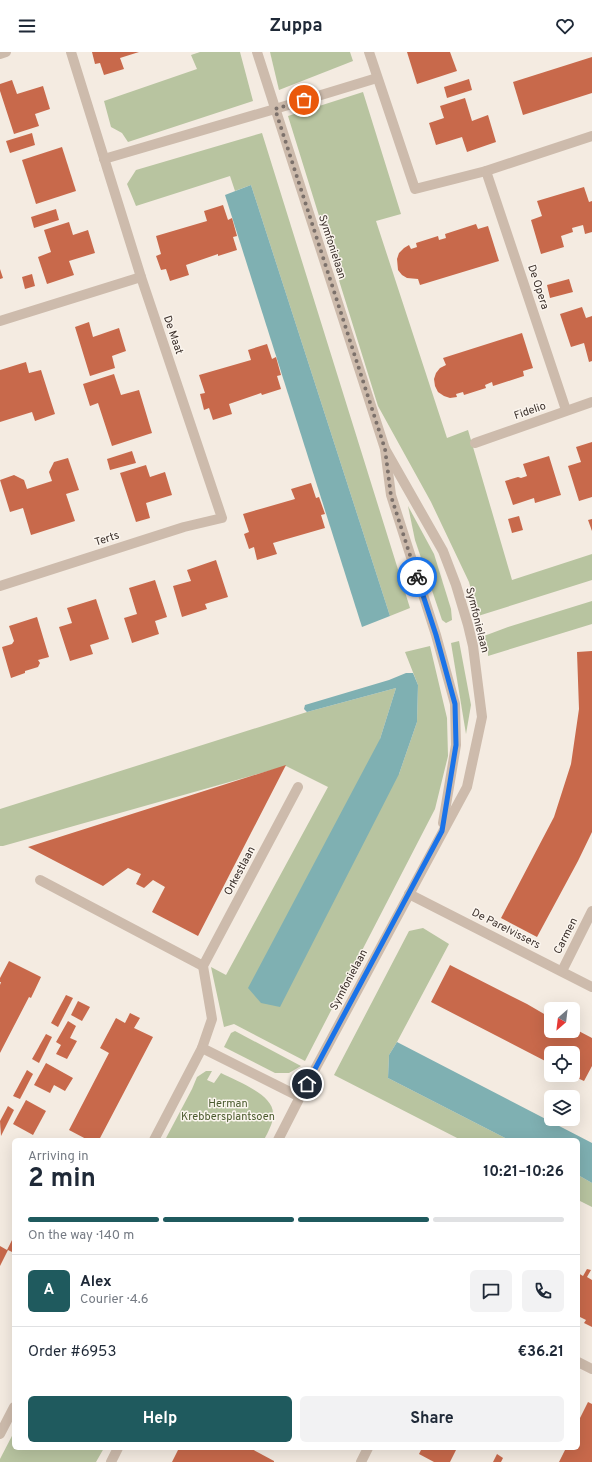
<!DOCTYPE html>
<html lang="en">
<head>
<meta charset="utf-8">
<style>
	body { margin:0; font-family:Overpass,sans-serif; background:#f2f2f3; color:#1f2937; height:100vh; display:flex; flex-direction:column; font-size:15px; white-space:nowrap }
	* { box-sizing:border-box; margin:0 }
	p { font-size:13px; color:#747a83 }
	.icon { flex:none; width:22px; height:22px; fill:none; stroke:currentColor; stroke-width:2; stroke-linecap:round; stroke-linejoin:round }
	.map { position:relative; flex:1; overflow:hidden }
	.panel { position:absolute; left:12px; top:1086px; width:568px; height:312px; display:flex; flex-direction:column; background:#fff; border-radius:6px; box-shadow:0 4px 16px #0002 }
	.panel>* { flex:none }
	.needle { width:26px; rotate:208deg }
	.buttons { position:absolute; left:544px; top:950px; display:grid; gap:8px }
	.buttons a { display:grid; place-items:center; width:36px; height:36px; border-radius:6px; background:#fff; box-shadow:0 4px 16px #0002; font-size:20px }
	.pin { position:absolute; display:grid; place-items:center; width:34px; height:34px; color:#fff; margin:-17px; border:2px solid #fff; border-radius:50%; box-shadow:0 1px 4px #0007 }
	.courier { position:absolute; display:grid; place-items:center; width:40px; height:40px; margin:-20px; border:3px solid #1a73e8; border-radius:50%; background:#fff; color:#222; box-shadow:0 1px 5px #0007 }
	.summary em { font-style:normal; font-weight:700 }
	.summary div { display:flex; flex-direction:column-reverse }
	.summary { display:flex; align-items:center; justify-content:space-between; height:68px; padding:0 16px }
	h1 { font-size:26px; font-weight:700; line-height:30px }
	.bar { display:grid; grid-template-columns:repeat(4,1fr); gap:6px 4px; align-content:center; height:48px; padding:0 16px }
	.bar i { height:5px; border-radius:3px; background:#e0e1e3 }
	.bar .current { background:#1f5a5e }
	.bar p { grid-column:span 4 }
	.line { display:flex; align-items:center; gap:10px; padding:0 16px; border-top:1px solid #e0e1e3 }
	.line div { flex:1 }
	.round { display:grid; place-items:center; flex:none; width:42px; height:42px; border-radius:6px; background:#f2f2f3 }
	.cta { display:flex; gap:8px; margin-top:auto; padding:8px 16px }
	.cta a { flex:1; height:46px; border-radius:6px; background:#1f5a5e; color:#fff; font-size:16px; font-weight:700; line-height:46px; text-align:center }
	.cta a+a { background:#f2f2f3; color:#1f2937 }
	header { display:flex; justify-content:space-between; align-items:center; height:52px; padding:0 16px; background:#fff; font-size:18px; font-weight:700 }
	.map>svg:first-child { display:block }
	.green { fill:#b8c4a0 }
	.water { fill:#7fb0b2 }
	.building { fill:#c8694b }
	.lines { fill:none; stroke-linecap:round; stroke-linejoin:round }
	.minor { stroke:#cdbbac; stroke-width:10 }
	.tertiary { stroke:#cdbbac; stroke-width:10 }
	.done { stroke:#7c716b; stroke-width:4; stroke-dasharray:0 7.2 }
	.route { stroke:#1a73e8; stroke-width:5 }
	.labels { text-anchor:middle; dominant-baseline:central; stroke-width:3; stroke-linejoin:round; paint-order:stroke }
	.street-label { font-size:11px; fill:#3b302b; stroke:#fbf5ee }
	.park-label { font-size:11px; fill:#4a5a2e; stroke:#fbf5ee }
</style>
</head>
<body>
<header><svg class="icon" aria-label="menu" viewBox="0 0 24 24"><path d="M4 6h16M4 12h16M4 18h16"/></svg>Zuppa<svg class="icon" aria-label="heart" viewBox="0 0 24 24"><path d="M12 20l-8-8c-3-5 5-10 8-4 3-6 11-1 8 4z"/></svg></header>
<div class="map">
<svg width="592" height="1410" viewBox="0 0 592 1410">
	<rect width="100%" height="100%" fill="#f4ebe1"/>
	<g class="green">
		<path d="M200,0H240L253,49L128,90L122,81L111,75L104,49L197,17L191,3Z"/>
		<path d="M270,0H350L353,9L279,38Z"/>
		<path d="M363,40L401,162L376,169L447,386L468,378L512,528L592,502V528L478,564L469,530L431,450L378,354L288,64Z"/>
		<path d="M262,81L410,556L390,564L251,133L235,139L230,124L136,154L127,132L136,118Z"/>
		<path d="M408,454L434,502L451,557L452,568L446,571L442,568L415,488Z"/>
		<path d="M592,549V572L488,604V600L484,584L508,575Z"/>
		<path d="M459,589L471,653L466,682L451,591Z"/>
		<path d="M430,594L447,666L448,704L435,757L305,1009L234,972L224,975L211,915L226,923L328,735L286,714L3,794H0V757L307,660L396,636L380,687L399,722L417,670L418,633L405,600Z"/>
		<path d="M423,876L449,892L397,990L389,1003L388,1026L509,1088H461L334,1023L409,879Z"/>
		<path d="M235,979L301,1014L289,1021H275L224,995L231,981Z"/>
		<path d="M206,1019H212L207,1028L214,1031L221,1021C236,1029 273,1042 273,1061C274,1070 268,1080 264,1088H165L192,1037L197,1025Z"/>
		<path d="M578,1123L592,1131V1155L578,1148Z"/>
		<path d="M14,1380V1396H104L96,1410H0V1407Z"/>
	</g>
	<g class="water">
		<path d="M251,133L390,564L362,575L225,143Z"/>
		<path d="M406,621H413L418,633L417,670L399,722L280,955L261,951L248,936L380,687L396,636L307,660L304,657L305,653L389,628Z"/>
		<path d="M397,990L592,1091V1131L578,1123V1088H509L388,1026L389,1003Z"/>
	</g>
	<g class="building">
		<path d="M92,0H139L120,6L124,17L104,23L100,11L95,12Z"/>
		<path d="M407,0H450L457,19L417,32Z"/>
		<path d="M592,5V41L523,63L513,30Z"/>
		<path d="M469,27L472,38L447,46L444,35Z"/>
		<path d="M12,28L17,42L43,34L50,57L35,62L39,74L14,82L0,39V32Z"/>
		<path d="M465,46L472,69L488,63L496,90L467,100L462,85L436,93L429,71L444,66L440,54Z"/>
		<path d="M32,81L35,93L10,101L6,89Z"/>
		<path d="M62,95L76,139L36,152L22,108Z"/>
		<path d="M584,135L589,150L592,149V180L585,182L583,173L572,176L573,180L561,184L564,195L541,202L531,168L542,164L537,149Z"/>
		<path d="M223,153L228,168L232,166L237,184L233,185L237,198L218,204V202L186,213L189,223L170,229L166,217L161,218L156,204L161,202L156,184L207,169L204,159Z"/>
		<path d="M56,157L59,168L34,176L31,165Z"/>
		<path d="M69,170L73,183L88,178L95,201L69,209L74,223L47,232L38,205L51,200L44,178Z"/>
		<path d="M476,172L478,177L488,174L499,209L420,233L418,227L407,226L402,223L398,218L397,207L399,201L404,196L409,193L411,197L417,195L416,191L438,184L439,188L446,186L445,182Z"/>
		<path d="M0,217L3,226L0,227Z"/>
		<path d="M32,222L35,234L25,237L22,225Z"/>
		<path d="M569,227L573,240L550,246L547,233Z"/>
		<path d="M582,255L586,266L592,264V309L589,310L584,291L571,295L560,262Z"/>
		<path d="M89,270L93,285L119,276L126,299L112,304L115,316L90,324L75,275Z"/>
		<path d="M522,281L533,316L523,319L524,324L493,334L492,330L485,333L486,336L464,343L463,340L456,342L457,345L450,346L444,344L438,340L435,334L434,327L436,321L440,316L446,313L443,306Z"/>
		<path d="M267,292L272,307L276,305L281,323L277,324L281,337L262,343L261,341L229,352L232,362L213,368L209,356L204,358L200,342L205,341L199,323L251,308L248,298Z"/>
		<path d="M26,310L29,321L41,318L55,362L35,369L32,360L0,370V318Z"/>
		<path d="M114,322L121,343L139,338L152,381L112,394L98,351L90,354L83,332Z"/>
		<path d="M592,390V445L579,449L568,414L581,410L576,395Z"/>
		<path d="M132,399L136,411L110,418L107,407Z"/>
		<path d="M549,404L561,443L535,451L534,446L513,453L505,429L518,425L521,426L527,424L523,412Z"/>
		<path d="M68,406L79,438L66,442L75,469L31,483L23,456L10,460L0,428L14,423L24,428L27,437L52,429L49,420L54,410Z"/>
		<path d="M146,413L150,425L165,420L172,443L146,451L150,466L136,470L120,421Z"/>
		<path d="M311,431L316,446L319,445L325,462L321,463L325,476L273,491L277,502L257,508L254,495L249,497L244,482L249,480L243,462L295,447L291,437Z"/>
		<path d="M519,464L523,478L512,481L508,467Z"/>
		<path d="M592,467V479L588,468Z"/>
		<path d="M216,508L228,545L205,552L207,557L182,565L173,534L191,529L187,518Z"/>
		<path d="M155,528L167,565L155,569L159,582L132,591L124,566L137,562L129,536Z"/>
		<path d="M96,547L109,587L90,593L93,602L70,609L59,575L72,571L67,556Z"/>
		<path d="M37,565L49,605L38,608L40,611L38,615L25,619V621L11,626L2,595L12,592L14,589L9,574Z"/>
		<path d="M592,599V780L578,809L537,885L501,866L554,765L571,712L579,657L577,600Z"/>
		<path d="M286,713L198,884L152,860L165,835L153,828L144,836L136,832L141,822L128,816L103,834L28,795Z"/>
		<path d="M9,909L41,925L31,946L29,945L0,1001V933L1,930H0V926Z"/>
		<path d="M450,913L527,952L551,966V979H573V976L592,986V1014L584,1029L573,1024V1001H551V1012L431,950Z"/>
		<path d="M66,943L73,946L58,975L51,971Z"/>
		<path d="M78,949L90,955L82,969L71,963Z"/>
		<path d="M130,961L140,966L134,976L153,985L99,1088H88L69,1078L109,1001L100,996L116,966L125,971Z"/>
		<path d="M68,969L76,974L70,986L77,989L67,1007L56,1002L61,993L56,990Z"/>
		<path d="M46,982L52,985L39,1011L32,1007Z"/>
		<path d="M46,1011L73,1026L65,1039L54,1033L50,1041L34,1033Z"/>
		<path d="M27,1018L33,1022L20,1047L13,1044Z"/>
		<path d="M26,1048L46,1059L33,1083L13,1072Z"/>
		<path d="M8,1054L14,1058L1,1084L0,1069Z"/>
		<path d="M14,1184V1201L8,1198L0,1214V1194L7,1198Z"/>
		<path d="M587,1217L591,1218L587,1225L592,1228V1275L584,1271L586,1268L578,1264V1221L583,1224Z"/>
		<path d="M588,1350L592,1352V1410H559L566,1396H578V1374L580,1371L578,1370Z"/>
		<path d="M179,1396H250L274,1409V1410H172Z"/>
		<path d="M422,1396H457L450,1410H434L419,1402Z"/>
		<path d="M497,1402L503,1406L501,1410H493Z"/>
	</g>
	<g class="lines">
		<g class="minor">
			<path d="M369,0L415,137L486,119L592,84"/>
			<path d="M0,2L6,0"/>
			<path d="M104,107L275,57L377,26"/>
			<path d="M486,119L566,358"/>
			<path d="M0,269L141,225"/>
			<path d="M475,391L592,350"/>
			<path d="M0,534L184,475L222,466L141,225L71,0"/>
			<path d="M40,828L203,914"/>
			<path d="M409,842L592,935"/>
			<path d="M562,919L592,859"/>
			<path d="M202,996L212,967L203,914L298,735"/>
			<path d="M278,1088L300,1045"/>
			<path d="M578,1310L592,1317"/>
			<path d="M111,1410L118,1396"/>
			<path d="M361,1410L368,1396"/>
		</g>
		<g class="tertiary">
			<path d="M257,0L385,397L391,443L436,583L455,652L456,693L443,771"/>
			<path d="M154,1088L202,996L300,1045L467,735L482,665L473,594L468,573L456,533L443,499L385,397"/>
			<path d="M0,1382L14,1355"/>
		</g>
	</g>
	<g class="lines">
		<path class="done" d="M304,48L275,57L385,397L391,444L417,525"/>
		<path class="route" d="M307,1032L442,779L456,693L455,652L436,583L417,525"/>
	</g>
	<g class="labels">
		<g class="street-label">
			<text transform="translate(332 195) rotate(72)">Symfonielaan</text>
			<text transform="translate(538 235) rotate(72)">De Opera</text>
			<text transform="translate(173 283) rotate(71)">De Maat</text>
			<text transform="translate(530 359) rotate(-19)">Fidelio</text>
			<text transform="translate(107 487) rotate(-18)">Terts</text>
			<text transform="translate(477 568) rotate(76)">Symfonielaan</text>
			<text transform="translate(240 819) rotate(-62)">Orkestlaan</text>
			<text transform="translate(506 877) rotate(27)">De Parelvissers</text>
			<text transform="translate(566 884) rotate(-63)">Carmen</text>
			<text transform="translate(349 928) rotate(-62)">Symfonielaan</text>
		</g>
		<g class="park-label">
			<text x="228" y="1052">Herman<tspan x="228" dy="13">Krebbersplantsoen</tspan></text>
		</g>
	</g>
</svg>
<div class="buttons">
<a><svg class="needle" viewBox="-14 -14 28 28"><path d="M0-13l5 13h-10z" fill="#e53935"/><path d="M0 13l5-13h-10z" fill="#747a83"/></svg></a>
<a><svg class="icon" aria-label="locate" viewBox="0 0 24 24"><circle cx="12" cy="12" r="6"/><path d="M12 2v4M12 18v4M2 12h4M18 12h4"/></svg></a>
<a><svg class="icon" aria-label="layers" viewBox="0 0 24 24"><path d="M12 4l9 5-9 5-9-5zM3 14l9 5 9-5"/></svg></a>
</div>
<div class="pin" style="left:304px;top:48px;background:#ea580c"><svg class="icon" aria-label="bag" viewBox="0 0 24 24"><path d="M5 8h14l-1 12H6zM9 8a3 3 0 0 1 6 0"/></svg></div>
<div class="pin" style="left:307px;top:1032px;background:#1f2937"><svg class="icon" aria-label="home" viewBox="0 0 24 24"><path d="M3 11l9-7 9 7M6 9v11h12V9"/></svg></div>
<div class="courier" style="left:417px;top:525px"><svg class="icon" aria-label="bike" viewBox="0 0 24 24"><circle cx="6" cy="16" r="4"/><circle cx="18" cy="16" r="4"/><path d="M6 16l4-8h5l3 8M10 8l3 8H6M13 5h3"/></svg></div>
<section class="panel">
<div class="summary"><div><h1>2 min</h1><p>Arriving in</p></div><em>10:21–10:26</em></div>
<div class="bar"><i class="current"></i><i class="current"></i><i class="current"></i><i></i><p>On the way · 140 m</p></div>
<div class="line" style="height:72px"><b class="round" style="background:#1f5a5e;color:#fff">A</b><div><b>Alex</b><p>Courier · 4.6</p></div><a class="round"><svg class="icon" aria-label="chat" viewBox="0 0 24 24"><path d="M4 5h16v11H9l-5 4z"/></svg></a><a class="round"><svg class="icon" aria-label="phone" viewBox="0 0 24 24"><path d="M5 4h4l2 5-3 2q2 4 5 5l2-3 5 2v4C11 20 4 13 5 4z"/></svg></a></div>
<div class="line" style="height:52px"><div>Order #6953</div><b>€36.21</b></div>
<div class="cta"><a>Help</a><a>Share</a></div>
</section>
</div>
</body>
</html>
